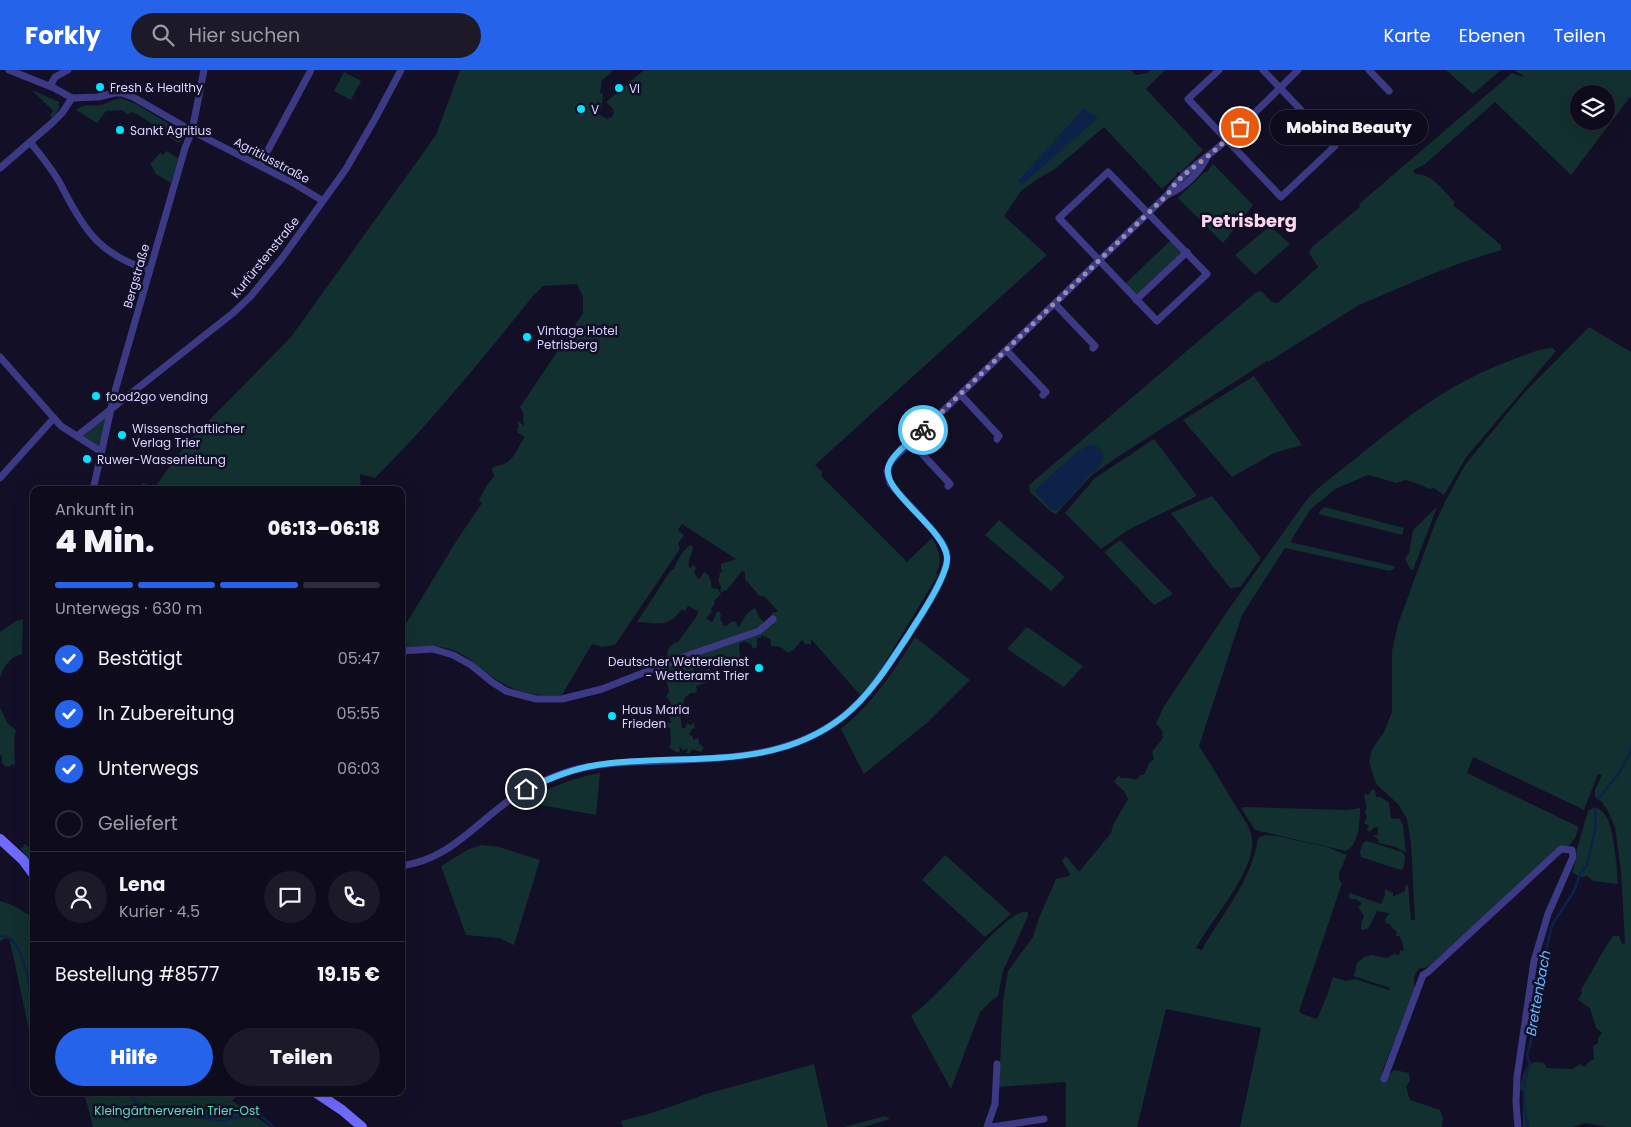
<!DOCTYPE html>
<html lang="de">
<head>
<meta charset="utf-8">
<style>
	body { margin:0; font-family:Poppins,sans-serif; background:#1c1929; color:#f1f3f6; height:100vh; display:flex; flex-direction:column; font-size:19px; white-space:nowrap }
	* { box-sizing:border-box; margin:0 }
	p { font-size:16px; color:#9b9ba3 }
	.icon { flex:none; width:28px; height:28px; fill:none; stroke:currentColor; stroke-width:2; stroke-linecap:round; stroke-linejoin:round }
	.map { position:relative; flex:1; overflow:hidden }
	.sheet { position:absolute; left:30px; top:416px; width:375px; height:610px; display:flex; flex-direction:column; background:#0e0b1c; border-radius:10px; box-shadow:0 5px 20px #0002,0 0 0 1px #2e2b3b }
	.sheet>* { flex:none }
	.tools { position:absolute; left:1570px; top:15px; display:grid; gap:10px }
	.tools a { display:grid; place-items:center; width:45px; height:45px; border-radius:50%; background:#0e0b1c; box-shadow:0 5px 20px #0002,0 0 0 1px #2e2b3b; font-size:25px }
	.pin { position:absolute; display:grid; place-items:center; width:42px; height:42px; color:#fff; margin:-21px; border:2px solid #fff; border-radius:50%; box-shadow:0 1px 5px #0007 }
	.courier { position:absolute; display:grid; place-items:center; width:50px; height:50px; margin:-25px; border:4px solid #4fc3f7; border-radius:50%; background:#fff; color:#222; box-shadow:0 1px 6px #0007 }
	.bubble { position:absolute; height:35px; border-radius:18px; background:#0e0b1c; box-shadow:0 5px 20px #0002,0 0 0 1px #2e2b3b; font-size:16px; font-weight:800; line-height:35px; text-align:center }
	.head em { font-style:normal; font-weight:800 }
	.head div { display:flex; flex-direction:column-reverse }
	.head { display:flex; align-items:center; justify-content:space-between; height:85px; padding:0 25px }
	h1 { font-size:32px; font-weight:800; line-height:38px }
	.bar { display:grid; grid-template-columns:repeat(4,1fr); gap:8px 5px; align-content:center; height:60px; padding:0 25px }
	.bar i { height:6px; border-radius:4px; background:#2e2b3b }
	.bar .on { background:#2563eb }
	.bar p { grid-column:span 4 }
	.line { display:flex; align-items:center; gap:12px; padding:0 25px; border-top:1px solid #2e2b3b }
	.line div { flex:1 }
	.round { display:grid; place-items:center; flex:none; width:52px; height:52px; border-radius:26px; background:#1c1929 }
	ol { padding:0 25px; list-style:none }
	li { display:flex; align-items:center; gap:15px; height:55px }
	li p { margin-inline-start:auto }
	li .icon { padding:5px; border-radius:50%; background:#2563eb; color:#fff; stroke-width:4 }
	li:last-child { color:#9b9ba3 }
	li i { width:28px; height:28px; border:2px solid #2e2b3b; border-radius:50% }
	.primary-button { display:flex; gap:10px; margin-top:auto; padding:10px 25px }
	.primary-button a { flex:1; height:58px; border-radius:30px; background:#2563eb; color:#fff; font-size:20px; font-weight:800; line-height:58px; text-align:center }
	.primary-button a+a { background:#1c1929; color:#f1f3f6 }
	header { display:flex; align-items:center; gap:30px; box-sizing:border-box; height:70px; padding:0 25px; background:#2563eb; color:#fff }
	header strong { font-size:24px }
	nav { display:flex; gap:28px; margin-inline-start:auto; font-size:18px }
	.search { width:350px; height:45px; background:#1c1929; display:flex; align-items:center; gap:12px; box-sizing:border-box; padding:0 18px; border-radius:28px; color:#9b9ba3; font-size:19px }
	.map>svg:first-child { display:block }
	.green { fill:#12302f; fill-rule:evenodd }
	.water { fill:#0c2248 }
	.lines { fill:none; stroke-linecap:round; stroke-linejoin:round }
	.stream { stroke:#0c2248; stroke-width:2.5 }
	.street { stroke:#3d3a85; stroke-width:7 }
	.secondary { stroke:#6f6bff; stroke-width:10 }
	.done { stroke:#948fb3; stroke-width:5; stroke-dasharray:0 9 }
	.route { stroke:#4fc3f7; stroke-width:6 }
	.poi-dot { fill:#00e5ff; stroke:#130f26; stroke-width:2 }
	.labels { text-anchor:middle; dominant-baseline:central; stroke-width:5; stroke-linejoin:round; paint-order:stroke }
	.poi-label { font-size:12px; fill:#d9d4ff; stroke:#130f26; text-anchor:start }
	.street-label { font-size:12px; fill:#d9d4ff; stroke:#130f26 }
	.park-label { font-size:12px; fill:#5fe0c0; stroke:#130f26 }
	.water-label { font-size:14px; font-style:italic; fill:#62b6ff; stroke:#130f26 }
	.district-label { font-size:18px; font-weight:bold; fill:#ffd6f0; stroke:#130f26 }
</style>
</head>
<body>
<header>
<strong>Forkly</strong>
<div class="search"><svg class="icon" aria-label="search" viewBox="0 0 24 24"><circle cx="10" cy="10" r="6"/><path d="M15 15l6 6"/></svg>Hier suchen</div>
<nav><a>Karte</a><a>Ebenen</a><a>Teilen</a></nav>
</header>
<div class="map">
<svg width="1631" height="1057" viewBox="0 0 1631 1057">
	<rect width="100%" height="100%" fill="#130f26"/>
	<g class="green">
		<path d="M460,0H612L611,3L602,10L600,23L603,24L602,36L598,44L608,49L609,47L611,48L614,43L613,42L614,40L606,32L644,0H1131L1136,5L1147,3L1151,0H1165L1146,19L1203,80L1180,103L1178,102L1176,104L1177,105L1162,119L1104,57L1055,99L1036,110L1021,121L1004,146L1047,185L815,395L822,402L821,406L907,492L932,468C939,479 943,492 936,503L938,505L878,604L860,625L811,569V574H805L802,570L793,580L788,583L781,577L771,576L770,569L761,565V568H757V577L753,579L751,574L744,571L740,573L739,576L741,597L733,592V588L731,587L726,588L722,584L714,590L707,587C703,591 697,589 693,593L694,601L696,600L698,602L701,599L704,601L709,598L711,602H716V604L709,612L696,616L697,620L695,623H691L685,627L683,634L680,637C680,644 681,652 682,658H685L687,653L690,655L694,653L695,658L692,659L689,664L693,667V670L698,668L699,673L704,678L701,682L692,679L690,683H686L688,679L683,680L679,676L680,681L677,683L670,678L669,676L671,674L670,658L667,657V653H671L669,644L671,637L670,636L671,632L666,627L669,621L665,605L658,607L656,604L658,599L677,592L679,593L680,592L667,589L668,579L675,572L677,573L697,546L698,541L688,536L685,541L682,539C668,558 660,553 637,552L671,500L674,499C676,492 684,478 691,475L693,477C692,485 687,490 689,498L694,495L696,498L694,502L698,509H700L704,502C712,506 710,512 712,518L718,519L721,524L714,531V535L711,539L712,542L706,548L712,552L715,547L716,543L719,541L721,545L720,550L723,552L722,555L728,556L729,553L735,551L737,553L738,558C743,551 746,541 755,538L759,547L763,551V555L770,549L772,543L778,541L765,527L757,525V523L745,509V502L742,501L726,521L725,520L723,522L720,521L721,517L718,510L720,506L719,502H723L721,499V494L736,489L682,454L678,460L684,465L678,474L680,479L615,575L602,577L592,574L562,625C529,627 509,620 483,600C474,593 466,585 455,581C437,574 419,576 401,578V562L457,470L482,433L479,430L487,415L494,406L492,399L493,397C516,393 514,382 525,367L518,363L517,360L519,357L517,350L524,356C522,346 526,346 520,337L583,243V227L577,214L543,216L533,226C482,289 432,351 375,408L360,404L361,418L359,420H141L142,413L155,417L187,373L291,267L436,65Z"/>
		<path d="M1446,0H1501L1473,24Z"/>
		<path d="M1516,0H1631V26L1571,105L1495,32L1424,95L1413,100L1415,104C1431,103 1445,121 1455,133L1453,135L1501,175V180L1466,191L1432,204L1359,235L1268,292L1267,291L1116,388L1092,405L1056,444L1051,442L1030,422L1029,415L1255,223L1261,221L1272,232L1278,233L1318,197L1309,183L1313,176L1360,137L1359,134L1512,3L1523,7L1524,6L1515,1ZM1579,24H1606V51H1579Z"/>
		<path d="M344,2L361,11L351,30L334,21Z"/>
		<path d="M32,20L59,32V39L52,48L50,45L53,41Z"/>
		<path d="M121,28L136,34L184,63L185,65L180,73C163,65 150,49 131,42L128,45L122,40L106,41L97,53L76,40C87,32 89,37 101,35C108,33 113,29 121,28Z"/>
		<path d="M167,81L178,88L171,113L156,104L150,94L160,83L163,85Z"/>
		<path d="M1213,94L1253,135L1223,173L1178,128L1205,102H1207Z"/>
		<path d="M1270,156L1290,174L1255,205L1235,185Z"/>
		<path d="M1171,170L1184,184L1138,228L1125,214Z"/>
		<path d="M1589,257L1631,282V1057H1607L1586,1053L1572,1057H1523V1022L1520,1018L1524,1002L1528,995L1535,992L1544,993L1547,998L1572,999L1580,994L1584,997L1590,991L1594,989L1593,976L1598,973V968L1602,963L1596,958L1590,938L1578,930L1582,923L1581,920L1606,876L1613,866H1619L1622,874L1625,873L1621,801L1615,757L1608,741L1602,732L1595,727V720L1602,705L1598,704L1584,740L1473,687L1467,703L1579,757L1575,768L1569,776L1561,777L1430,895L1425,898H1420C1413,904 1413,911 1415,919L1382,1002L1383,1006L1391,1003L1394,1000L1409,1003L1410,1010L1406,1017L1410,1030L1440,1040L1443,1048L1442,1057H1240L1261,958L1166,939L1137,1057H1066V1012L999,1017L1003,931L1008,901L1033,867L1039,848L1056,809L1069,806L1070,804L1062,791L1066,786L1079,802L1111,763L1113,755L1128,729L1124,721L1114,712L1119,705L1121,708H1130L1136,710L1141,705H1144L1149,693L1154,689L1152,682L1163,668L1162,660L1156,654L1163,638L1224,546L1305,432C1319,415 1339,402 1356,388C1409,345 1452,311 1517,288C1528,284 1541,278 1553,278L1556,281L1467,386L1444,425L1434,418L1430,419L1410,411L1405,410L1397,413L1368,405L1335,419L1317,434L1310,440L1290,472L1394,496L1395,498L1390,501L1285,478L1242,545L1199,676C1212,696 1224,717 1237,738C1242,747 1251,757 1252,768C1257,799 1211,850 1196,878L1202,880C1222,843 1252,811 1258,768L1265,765L1277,766L1327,777L1347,785L1339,803V810L1342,813L1299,941L1302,944L1317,949L1327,926L1333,907L1346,911L1355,909L1389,920L1390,918L1353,906L1355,902L1357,893L1364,887L1371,885L1387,888L1394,884L1399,885L1400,881L1404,880L1402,871L1399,866H1396L1397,862L1392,858L1390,854L1386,853L1385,850L1389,843L1377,841L1368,859L1361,860V855L1364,846L1358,837L1362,833L1355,829H1350L1348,826L1350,823C1361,827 1370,830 1381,834L1385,825V819L1393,823V826H1394L1405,821V816L1408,815L1411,850H1415L1411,774L1407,749L1399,735L1376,714L1369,692L1372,679L1384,662L1392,642V581L1398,554L1436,451L1446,430L1465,395L1524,323Z"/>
		<path d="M1254,306L1302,375L1274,383L1232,407L1183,350Z"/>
		<path d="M107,344L101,374L99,377L83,367L84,363Z"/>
		<path d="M1154,369L1197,426L1128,460L1101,479L1065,443L1095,408Z"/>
		<path d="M1212,426L1261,488L1240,517L1230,518L1171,443Z"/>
		<path d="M1324,437L1404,458L1402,465L1318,444Z"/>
		<path d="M1437,437L1413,500L1410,499L1405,489L1409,483L1413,460Z"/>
		<path d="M999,450L1065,507L1051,521L985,465Z"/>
		<path d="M1120,470L1173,524L1154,535L1104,482Z"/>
		<path d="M23,549L22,584C10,587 3,597 0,608V562L16,551Z"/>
		<path d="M31,549L34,550V585L30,584Z"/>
		<path d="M1027,557L1083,596L1064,617L1007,579Z"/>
		<path d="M915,567L970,610L929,651L864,704L841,659C873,633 893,602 915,567Z"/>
		<path d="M0,638L8,654L16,660L14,669L15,696L12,694L9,697L5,696L2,693V686L0,685Z"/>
		<path d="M600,703L596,745L524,732C548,718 572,708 600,703Z"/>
		<path d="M1371,720H1375L1376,727H1381L1389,733L1391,748L1397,749L1399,748L1403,755L1406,783L1396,777L1379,773L1377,768L1372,765H1378V757L1373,758L1370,762L1367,760L1369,756L1364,753L1367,747L1365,742L1367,737L1364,726L1365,724L1369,725Z"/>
		<path d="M1244,737L1347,740L1360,738C1360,751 1359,775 1346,781L1255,760L1243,741L1242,738Z"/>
		<path d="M1594,737C1599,738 1603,741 1606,746C1614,760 1617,797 1618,814L1593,811L1587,806L1582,807L1572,803L1577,787L1576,782L1588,741Z"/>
		<path d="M1367,771L1402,782L1405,786L1404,797L1401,800L1398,799L1361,787L1360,782L1363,773Z"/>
		<path d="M25,774L34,780V795L21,779Z"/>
		<path d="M481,775L499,777L540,790L514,875L499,868L466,865L441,796L469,779Z"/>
		<path d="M945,785L1011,844L985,867L922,810Z"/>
		<path d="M0,831L14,836L34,848V964L29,959L9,867L0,871Z"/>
		<path d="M1023,842H1028V846L1003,901L998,926L991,931L980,942L951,1019L911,946C943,922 966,889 995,862C1004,854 1012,845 1023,842Z"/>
		<path d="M814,994L828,1057H623L621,1051L655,1042L706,1024Z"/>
		<path d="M84,1023H240L232,1031L271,1057H93Z"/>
		<path d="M885,1046L890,1049L864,1057H844Z"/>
	</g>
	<g class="water">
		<path d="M1084,38L1098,48L1022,115L1018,111Z"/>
		<path d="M1092,374L1098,377L1104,386L1100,397L1089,405L1063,436L1057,440H1052L1034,421C1046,411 1078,377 1092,374Z"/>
	</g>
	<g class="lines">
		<g class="stream">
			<path d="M1598,729L1619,703L1629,685L1631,678"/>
			<path d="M0,866C24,864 28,915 34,934"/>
			<path d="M127,1022L135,1031L147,1039L222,1051L252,1044L262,1047L274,1057"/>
			<path d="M1528,1057C1525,1044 1522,1022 1525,1009C1527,1004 1528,1003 1527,998L1530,994L1527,985C1532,975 1530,965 1535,955L1533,949L1537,935L1536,925L1539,917L1542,899L1552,855L1574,821L1580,804L1587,795L1596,756L1595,739"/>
		</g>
		<g class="street">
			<path d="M9,0L54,18L72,28"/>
			<path d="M1219,0L1188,29L1281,127L1335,76L1263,0"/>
			<path d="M1369,0L1389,21"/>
			<path d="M50,16L55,7L68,0"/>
			<path d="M72,28L98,27L115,23H122L133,27L192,61L295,114L323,131"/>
			<path d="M30,72C42,87 55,102 63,119C85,162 101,185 149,200"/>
			<path d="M260,95L311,0"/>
			<path d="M0,98L52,53L62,43L72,28"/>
			<path d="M1108,102L1207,204L1157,251L1059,148Z"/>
			<path d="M1169,124C1184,118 1200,102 1207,87"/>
			<path d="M1136,230L1187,182"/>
			<path d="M1055,234L1095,276L1093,278"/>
			<path d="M1007,281L1046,322L1043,325"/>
			<path d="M0,287L61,356L100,381"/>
			<path d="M961,325L999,366L997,369"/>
			<path d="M77,366L233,243L251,226L282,188L346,99L376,47L401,0"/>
			<path d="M911,372L950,414L948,416"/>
			<path d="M0,408L54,348"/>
			<path d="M93,420L115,321L185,78L192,61L204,0"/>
			<path d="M401,581L433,579L453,585L471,595L492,612L506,621L536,629H562L602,619L689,585L759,561L773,549"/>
			<path d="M401,796C444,790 467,763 499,738C518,723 540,711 563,703C596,692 631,692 666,691C737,687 806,687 859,632C878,612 892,589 907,567C918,550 950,503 947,485C945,473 934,462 926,453C914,439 901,427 890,413L887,401L891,391L1168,124C1181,103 1203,91 1221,75C1247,51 1273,25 1298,0"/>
			<path d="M1384,1009L1423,905L1428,902L1561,779L1572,780L1573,787L1548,844L1534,891L1517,1007L1516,1032L1518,1057"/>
			<path d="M987,1057L995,1034L997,994"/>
			<path d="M991,1057L1044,1049"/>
		</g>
		<g class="secondary">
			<path d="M0,769L23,790L34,805"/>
			<path d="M315,1022L342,1040L362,1057"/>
		</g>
	</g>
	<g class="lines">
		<path class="done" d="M923,360L1168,124C1178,107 1193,98 1208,86C1219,77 1229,67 1240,57"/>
		<path class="route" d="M526,719C549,709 571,699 597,695C681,682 771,704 844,646C871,624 890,593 909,564C919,548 949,504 947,487C944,457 878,420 889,395C895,381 913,370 923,360"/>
	</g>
	<g class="poi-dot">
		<circle cx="100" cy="17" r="5"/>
		<circle cx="619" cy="18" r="5"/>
		<circle cx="581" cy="39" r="5"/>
		<circle cx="120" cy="60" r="5"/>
		<circle cx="527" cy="267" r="5"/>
		<circle cx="96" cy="326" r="5"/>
		<circle cx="122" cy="365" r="5"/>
		<circle cx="87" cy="389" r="5"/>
		<circle cx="759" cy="598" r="5"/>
		<circle cx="612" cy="646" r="5"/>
	</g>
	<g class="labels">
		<g class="poi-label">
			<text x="110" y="17">Fresh &amp; Healthy</text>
			<text x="629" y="18">VI</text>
			<text x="591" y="39">V</text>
			<text x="130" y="60">Sankt Agritius</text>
			<text x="537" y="260">Vintage Hotel<tspan x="537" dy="14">Petrisberg</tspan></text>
			<text x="106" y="326">food2go vending</text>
			<text x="132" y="358">Wissenschaftlicher<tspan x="132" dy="14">Verlag Trier</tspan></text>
			<text x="97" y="389">Ruwer-Wasserleitung</text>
			<text x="749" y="591" text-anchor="end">Deutscher Wetterdienst<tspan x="749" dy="14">- Wetteramt Trier</tspan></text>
			<text x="622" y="639">Haus Maria<tspan x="622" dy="14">Frieden</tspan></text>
		</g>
		<g class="street-label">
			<text transform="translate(272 90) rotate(28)">Agritiusstraße</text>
			<text transform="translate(265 187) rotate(-51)">Kurfürstenstraße</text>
			<text transform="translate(136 206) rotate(-74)">Bergstraße</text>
		</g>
		<g class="park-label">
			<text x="177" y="1040">Kleingärtnerverein Trier-Ost</text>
		</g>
		<g class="water-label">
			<text transform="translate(1538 923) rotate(-80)">Brettenbach</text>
		</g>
		<g class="district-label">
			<text x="1249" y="150">Petrisberg</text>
		</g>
	</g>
</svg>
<div class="tools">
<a><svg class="icon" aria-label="layers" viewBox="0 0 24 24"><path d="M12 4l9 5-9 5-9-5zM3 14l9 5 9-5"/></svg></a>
</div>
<div class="pin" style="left:1240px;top:57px;background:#ea580c"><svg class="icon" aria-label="bag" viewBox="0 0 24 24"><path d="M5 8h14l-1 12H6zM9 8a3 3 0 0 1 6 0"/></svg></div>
<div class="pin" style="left:526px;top:719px;background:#1f2937"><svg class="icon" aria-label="home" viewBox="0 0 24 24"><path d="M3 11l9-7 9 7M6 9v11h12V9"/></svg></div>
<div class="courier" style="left:923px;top:360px"><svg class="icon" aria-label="bike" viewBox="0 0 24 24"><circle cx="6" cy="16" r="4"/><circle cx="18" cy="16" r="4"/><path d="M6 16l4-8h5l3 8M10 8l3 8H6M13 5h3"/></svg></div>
<div class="bubble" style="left:1270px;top:40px;width:158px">Mobina Beauty</div>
<section class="sheet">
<div class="head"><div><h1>4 Min.</h1><p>Ankunft in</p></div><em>06:13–06:18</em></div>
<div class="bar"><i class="on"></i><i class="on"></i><i class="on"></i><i></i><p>Unterwegs · 630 m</p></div>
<ol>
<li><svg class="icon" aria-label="check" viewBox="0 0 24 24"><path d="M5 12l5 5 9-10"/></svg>Bestätigt<p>05:47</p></li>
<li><svg class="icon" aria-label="check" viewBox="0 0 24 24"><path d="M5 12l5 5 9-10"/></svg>In Zubereitung<p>05:55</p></li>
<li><svg class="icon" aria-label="check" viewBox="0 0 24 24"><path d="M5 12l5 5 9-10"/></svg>Unterwegs<p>06:03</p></li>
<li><i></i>Geliefert</li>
</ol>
<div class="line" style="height:90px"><a class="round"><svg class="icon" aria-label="person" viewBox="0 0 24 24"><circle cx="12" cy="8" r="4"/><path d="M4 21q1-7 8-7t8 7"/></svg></a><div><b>Lena</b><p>Kurier · 4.5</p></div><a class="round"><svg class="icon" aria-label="chat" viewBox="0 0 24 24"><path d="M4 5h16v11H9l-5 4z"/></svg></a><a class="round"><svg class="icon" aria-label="phone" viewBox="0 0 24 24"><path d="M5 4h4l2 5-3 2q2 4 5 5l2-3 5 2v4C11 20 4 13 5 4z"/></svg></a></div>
<div class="line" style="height:65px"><div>Bestellung #8577</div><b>19.15 €</b></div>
<div class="primary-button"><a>Hilfe</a><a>Teilen</a></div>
</section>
</div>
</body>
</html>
